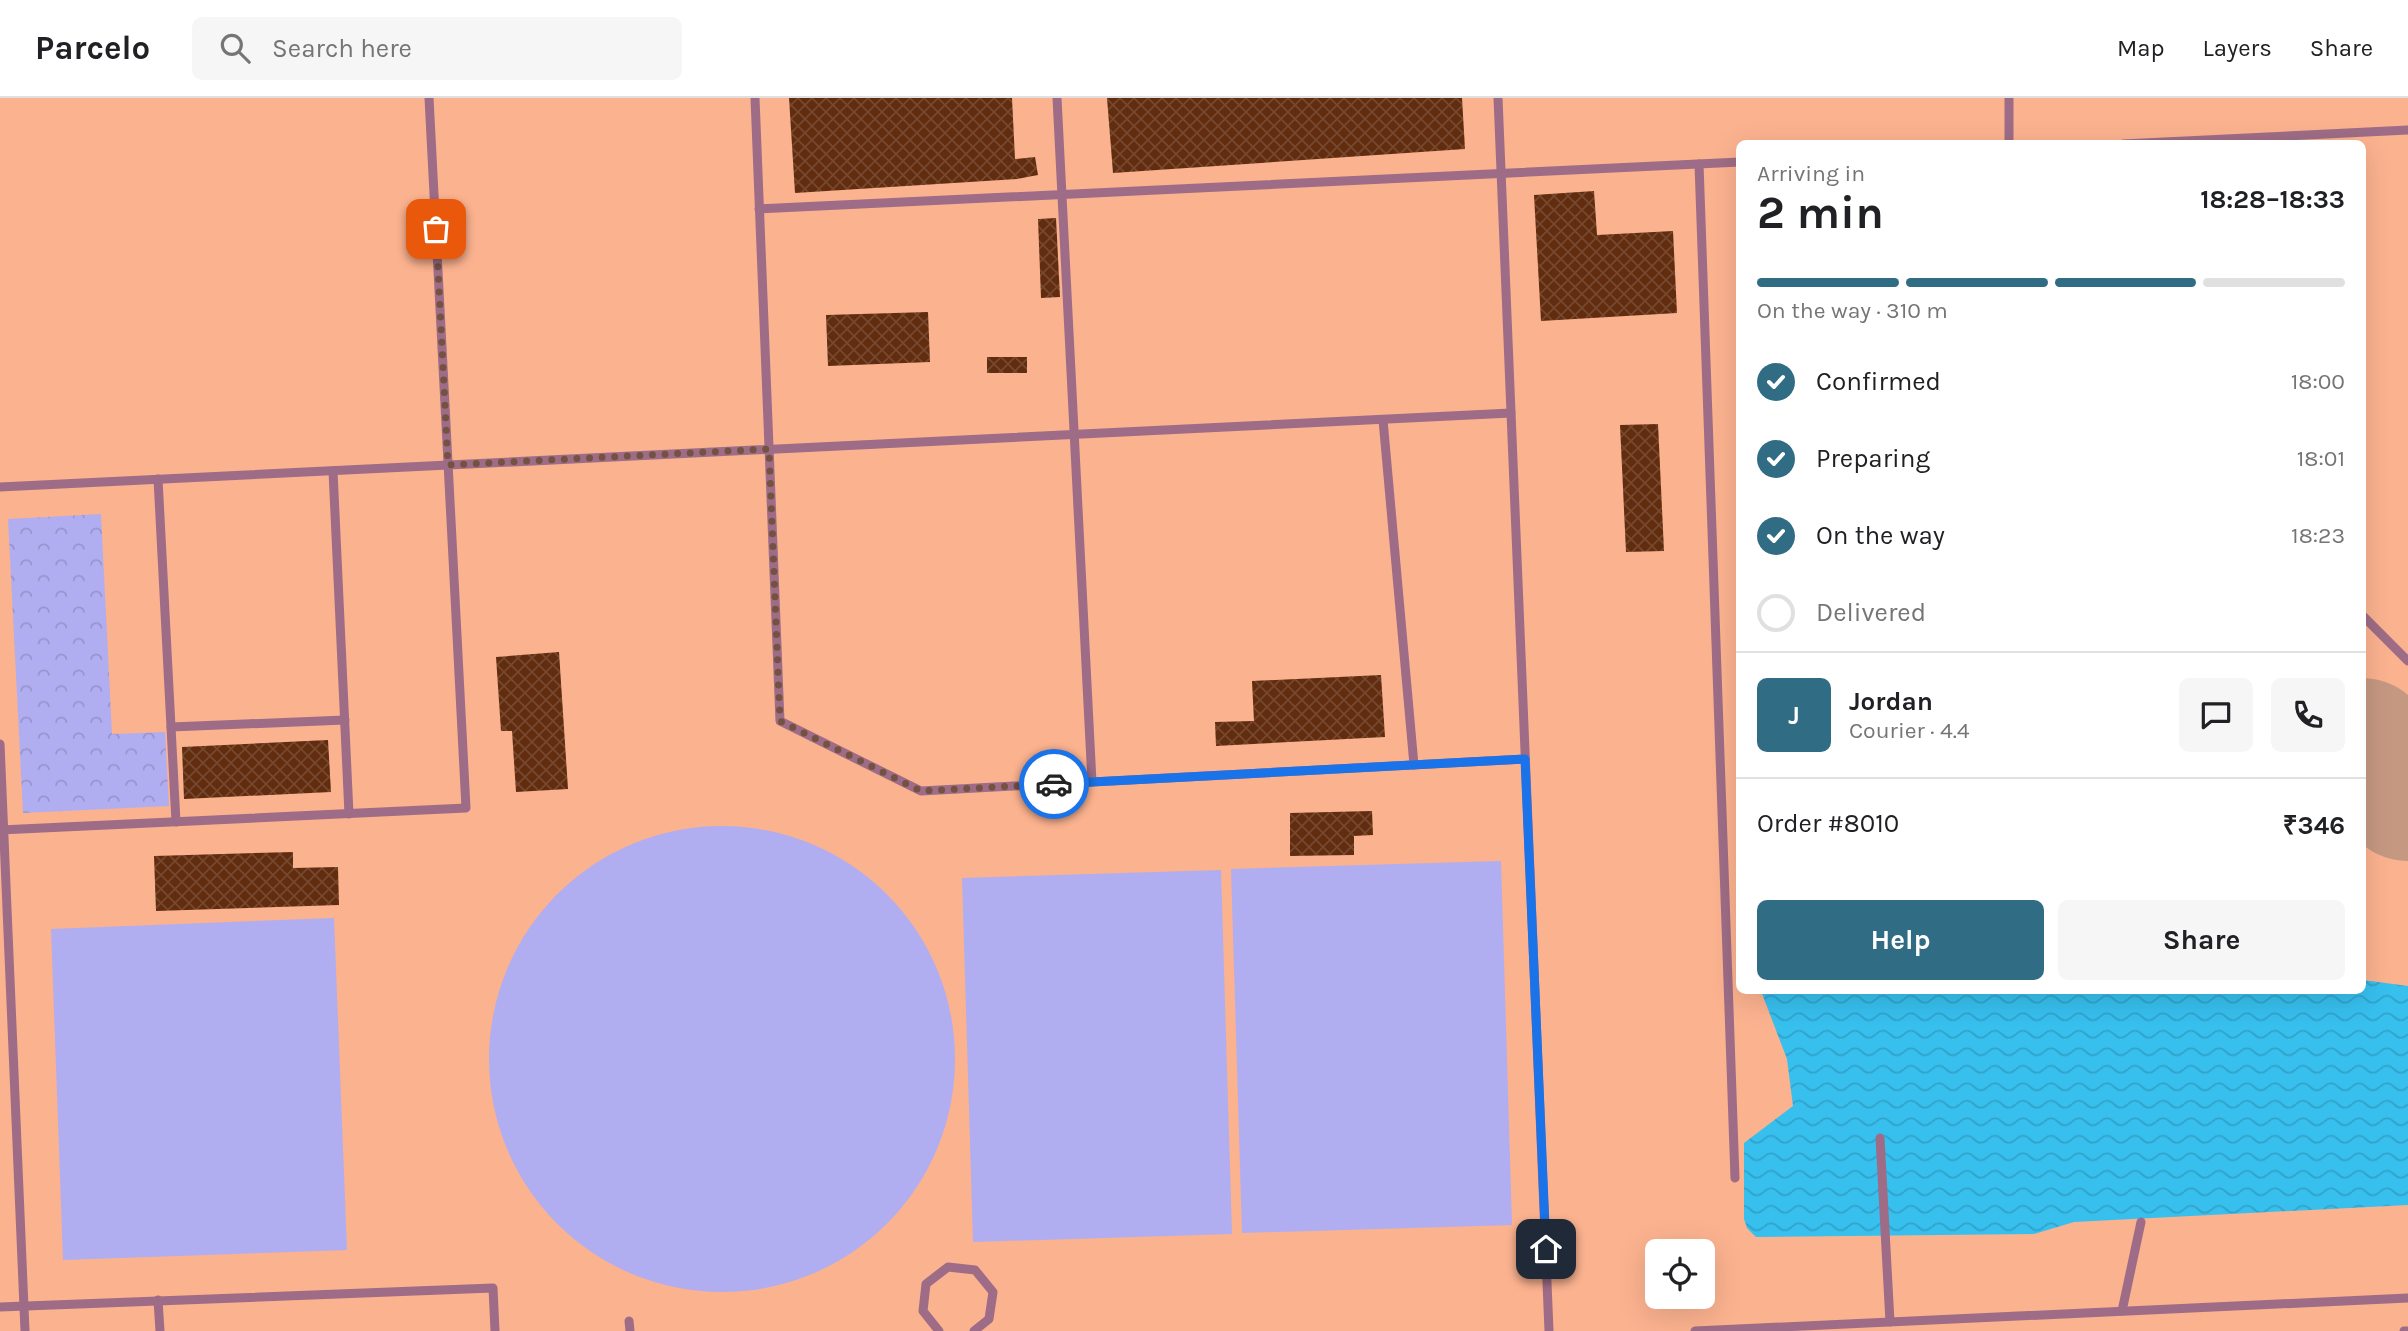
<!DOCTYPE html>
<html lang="en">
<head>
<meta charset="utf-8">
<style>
	body { margin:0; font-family:Karla,sans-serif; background:#f6f6f6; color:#202124; height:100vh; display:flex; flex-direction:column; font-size:26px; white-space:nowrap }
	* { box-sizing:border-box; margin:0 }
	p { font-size:23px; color:#757577 }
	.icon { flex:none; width:38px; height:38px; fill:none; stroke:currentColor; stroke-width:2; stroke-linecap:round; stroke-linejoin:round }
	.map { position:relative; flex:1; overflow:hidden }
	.drawer { position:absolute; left:1736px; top:42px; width:630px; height:854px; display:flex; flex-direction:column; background:#fff; border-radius:10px; box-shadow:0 7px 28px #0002 }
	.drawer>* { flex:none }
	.tools { position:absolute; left:1645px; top:1141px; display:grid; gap:14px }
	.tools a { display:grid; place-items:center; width:70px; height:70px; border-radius:10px; background:#fff; box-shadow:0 7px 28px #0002; font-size:35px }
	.pin { position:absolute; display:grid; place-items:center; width:60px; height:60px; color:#fff; margin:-30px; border-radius:14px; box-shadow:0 4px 10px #0006 }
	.courier { position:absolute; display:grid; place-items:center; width:70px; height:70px; margin:-35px; border:5px solid #1a73e8; border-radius:50%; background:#fff; color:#222; box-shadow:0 2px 9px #0007 }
	.summary em { font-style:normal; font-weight:700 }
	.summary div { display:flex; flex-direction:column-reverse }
	.summary { display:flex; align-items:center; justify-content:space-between; height:119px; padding:0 21px }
	h1 { font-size:46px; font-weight:700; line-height:52px }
	.bar { display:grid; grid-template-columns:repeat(4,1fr); gap:10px 7px; align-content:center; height:84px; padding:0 21px }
	.bar i { height:9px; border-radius:5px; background:#e0e0e0 }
	.bar .active { background:#306c84 }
	.bar p { grid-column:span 4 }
	.line { display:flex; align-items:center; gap:18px; padding:0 21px; border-top:2px solid #e0e0e0 }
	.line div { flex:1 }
	.round { display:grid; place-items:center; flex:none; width:74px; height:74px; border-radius:10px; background:#f6f6f6 }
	ol { padding:0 21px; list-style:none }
	li { display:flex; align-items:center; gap:21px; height:77px }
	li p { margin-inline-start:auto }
	li .icon { padding:7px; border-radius:50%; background:#306c84; color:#fff; stroke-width:4 }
	li:last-child { color:#757577 }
	li i { width:38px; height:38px; border:4px solid #e0e0e0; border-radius:50% }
	.button { display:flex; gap:14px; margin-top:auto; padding:14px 21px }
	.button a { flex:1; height:80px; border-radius:10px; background:#306c84; color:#fff; font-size:28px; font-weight:700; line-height:80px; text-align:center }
	.button a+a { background:#f6f6f6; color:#202124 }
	header { display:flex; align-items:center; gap:42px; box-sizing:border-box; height:98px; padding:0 35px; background:#fff; border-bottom:2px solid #e0e0e0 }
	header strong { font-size:33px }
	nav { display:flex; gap:38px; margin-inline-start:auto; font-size:24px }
	.search { width:490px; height:63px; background:#f6f6f6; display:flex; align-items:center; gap:18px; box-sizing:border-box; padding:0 24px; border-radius:10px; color:#757577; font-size:26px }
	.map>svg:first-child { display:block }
	.built { fill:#fbb28f; fill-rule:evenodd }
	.grass { fill:#b1adf1 }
	.park { fill:url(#park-crowns) }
	.water { fill:url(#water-waves) }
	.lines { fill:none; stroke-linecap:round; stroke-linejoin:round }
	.runway { stroke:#c59882; stroke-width:142 }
	.building { fill:url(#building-cross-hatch) }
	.lane { stroke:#9e6c86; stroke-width:9 }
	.done { stroke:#745242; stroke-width:7; stroke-dasharray:0 12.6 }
	.route { stroke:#1a73e8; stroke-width:9 }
</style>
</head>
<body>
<header>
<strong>Parcelo</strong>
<div class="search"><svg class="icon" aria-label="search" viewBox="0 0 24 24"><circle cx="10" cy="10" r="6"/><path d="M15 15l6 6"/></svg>Search here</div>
<nav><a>Map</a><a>Layers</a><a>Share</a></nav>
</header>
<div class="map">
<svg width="2408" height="1233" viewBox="0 0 2408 1233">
	<defs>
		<pattern id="park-crowns" width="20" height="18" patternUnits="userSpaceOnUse" patternTransform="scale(1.75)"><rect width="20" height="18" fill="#b1adf1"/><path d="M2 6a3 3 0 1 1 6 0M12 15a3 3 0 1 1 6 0" fill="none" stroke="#9894cd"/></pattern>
		<pattern id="water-waves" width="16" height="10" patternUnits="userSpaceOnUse" patternTransform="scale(1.75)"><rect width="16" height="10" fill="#37bfee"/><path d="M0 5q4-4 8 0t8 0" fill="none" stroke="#31a3cb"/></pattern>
		<pattern id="building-cross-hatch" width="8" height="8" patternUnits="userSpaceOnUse" patternTransform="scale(1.75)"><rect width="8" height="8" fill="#622c0e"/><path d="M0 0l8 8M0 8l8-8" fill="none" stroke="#75482f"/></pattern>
	</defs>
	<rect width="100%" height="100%" fill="#f9c4ab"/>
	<path class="built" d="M0,0H2408V1233H0ZM1740,46H2362V892H1740ZM1657,1153H1703V1199H1657Z"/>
	<g class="grass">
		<circle cx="722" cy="961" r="233"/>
		<path d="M1501,763L1512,1127L1242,1135L1231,771Z"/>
		<path d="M1221,772L1232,1136L973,1144L962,780Z"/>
		<path d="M334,820L347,1152L63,1162L51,831Z"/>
	</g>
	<path class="park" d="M101,416L112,636L165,634L169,708L23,715L8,421Z"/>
	<path class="water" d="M2363,882L2408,888V1107L2074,1124L2034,1136L1756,1139L1747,1130L1744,1121V1045L1793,1008L1787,961L1761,893L2362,892Z"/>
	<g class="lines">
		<path class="runway" d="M2362,651L2408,692"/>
	</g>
	<g class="building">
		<path d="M789,0H1012L1015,61L1035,59L1038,77L1017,81L795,95Z"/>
		<path d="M1107,0H1462L1465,51L1113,75Z"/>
		<path d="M1594,93L1597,137L1673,133L1677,215L1541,223L1534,97Z"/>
		<path d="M1056,120L1060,199L1041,200L1038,121Z"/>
		<path d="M928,214L930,264L828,268L826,217Z"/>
		<rect x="987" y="259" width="40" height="16"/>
		<path d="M1658,326L1664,453L1626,454L1620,327Z"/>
		<path d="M559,554L568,691L516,694L512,633H501L496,559Z"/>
		<path d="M1381,577L1385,639L1216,648L1215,624L1254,623L1252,583Z"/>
		<path d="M328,642L331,694L184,701L182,649Z"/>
		<path d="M1372,713L1373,737L1354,738V757L1290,758V715Z"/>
		<path d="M293,754V770L338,769L339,807L156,813L154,758Z"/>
	</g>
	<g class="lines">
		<g class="lane">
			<path d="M755,0L780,623L921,693L1525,661"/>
			<path d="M1057,0L1092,684"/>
			<path d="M1498,0L1549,1233"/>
			<path d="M2009,46V0"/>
			<path d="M2123,46L2408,32"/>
			<path d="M1699,66L1735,1080"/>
			<path d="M759,111L1740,64"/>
			<path d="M1383,322L1414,667"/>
			<path d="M333,373L349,716"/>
			<path d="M158,381L176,724"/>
			<path d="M0,389L1511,315"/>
			<path d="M2362,517L2408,563"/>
			<path d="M171,629L345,622"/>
			<path d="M0,646L25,1233"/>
			<path d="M0,732L466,710L429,0"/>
			<path d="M1880,1040L1890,1224"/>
			<path d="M158,1202L160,1233"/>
			<path d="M0,1209L493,1190L495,1233"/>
			<path d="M2122,1213L2141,1124"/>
			<path d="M629,1223L630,1233"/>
			<path d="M939,1233L923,1213L926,1186L948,1169L975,1172L993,1194L989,1221L974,1233"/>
			<path d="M1695,1233L2408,1200"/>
			<path d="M2404,1233H2408"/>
		</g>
	</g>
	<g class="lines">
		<path class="done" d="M436,131L448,367L769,351L780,623L921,693L1054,686"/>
		<path class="route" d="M1054,686L1525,661L1546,1151"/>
	</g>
</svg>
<div class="tools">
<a><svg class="icon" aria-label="locate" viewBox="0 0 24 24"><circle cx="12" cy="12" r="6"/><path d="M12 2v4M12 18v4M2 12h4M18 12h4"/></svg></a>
</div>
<div class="pin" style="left:436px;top:131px;background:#ea580c"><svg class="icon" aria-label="bag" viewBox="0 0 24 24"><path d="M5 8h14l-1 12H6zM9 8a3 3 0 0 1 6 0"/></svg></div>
<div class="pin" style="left:1546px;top:1151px;background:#1f2937"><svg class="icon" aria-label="home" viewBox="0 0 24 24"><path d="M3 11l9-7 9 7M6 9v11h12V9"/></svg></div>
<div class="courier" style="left:1054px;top:686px"><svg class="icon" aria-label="car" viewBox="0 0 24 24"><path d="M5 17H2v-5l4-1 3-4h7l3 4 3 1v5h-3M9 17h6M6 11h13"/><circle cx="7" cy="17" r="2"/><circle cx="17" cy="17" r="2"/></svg></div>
<section class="drawer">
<div class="summary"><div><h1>2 min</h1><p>Arriving in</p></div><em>18:28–18:33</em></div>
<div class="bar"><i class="active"></i><i class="active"></i><i class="active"></i><i></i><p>On the way · 310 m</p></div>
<ol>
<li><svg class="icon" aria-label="check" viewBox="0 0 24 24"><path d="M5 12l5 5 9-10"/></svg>Confirmed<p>18:00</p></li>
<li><svg class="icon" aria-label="check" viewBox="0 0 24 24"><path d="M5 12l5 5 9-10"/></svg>Preparing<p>18:01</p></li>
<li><svg class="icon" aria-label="check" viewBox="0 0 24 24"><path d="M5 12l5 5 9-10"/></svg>On the way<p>18:23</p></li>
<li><i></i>Delivered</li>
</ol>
<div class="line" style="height:126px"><b class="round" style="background:#306c84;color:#fff">J</b><div><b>Jordan</b><p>Courier · 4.4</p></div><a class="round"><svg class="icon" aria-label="chat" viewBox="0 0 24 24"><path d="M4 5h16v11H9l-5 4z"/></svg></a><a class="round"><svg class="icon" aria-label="phone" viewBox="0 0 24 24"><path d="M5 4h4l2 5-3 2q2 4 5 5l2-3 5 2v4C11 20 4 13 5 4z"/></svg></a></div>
<div class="line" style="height:91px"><div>Order #8010</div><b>₹346</b></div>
<div class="button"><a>Help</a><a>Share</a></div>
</section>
</div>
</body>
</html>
